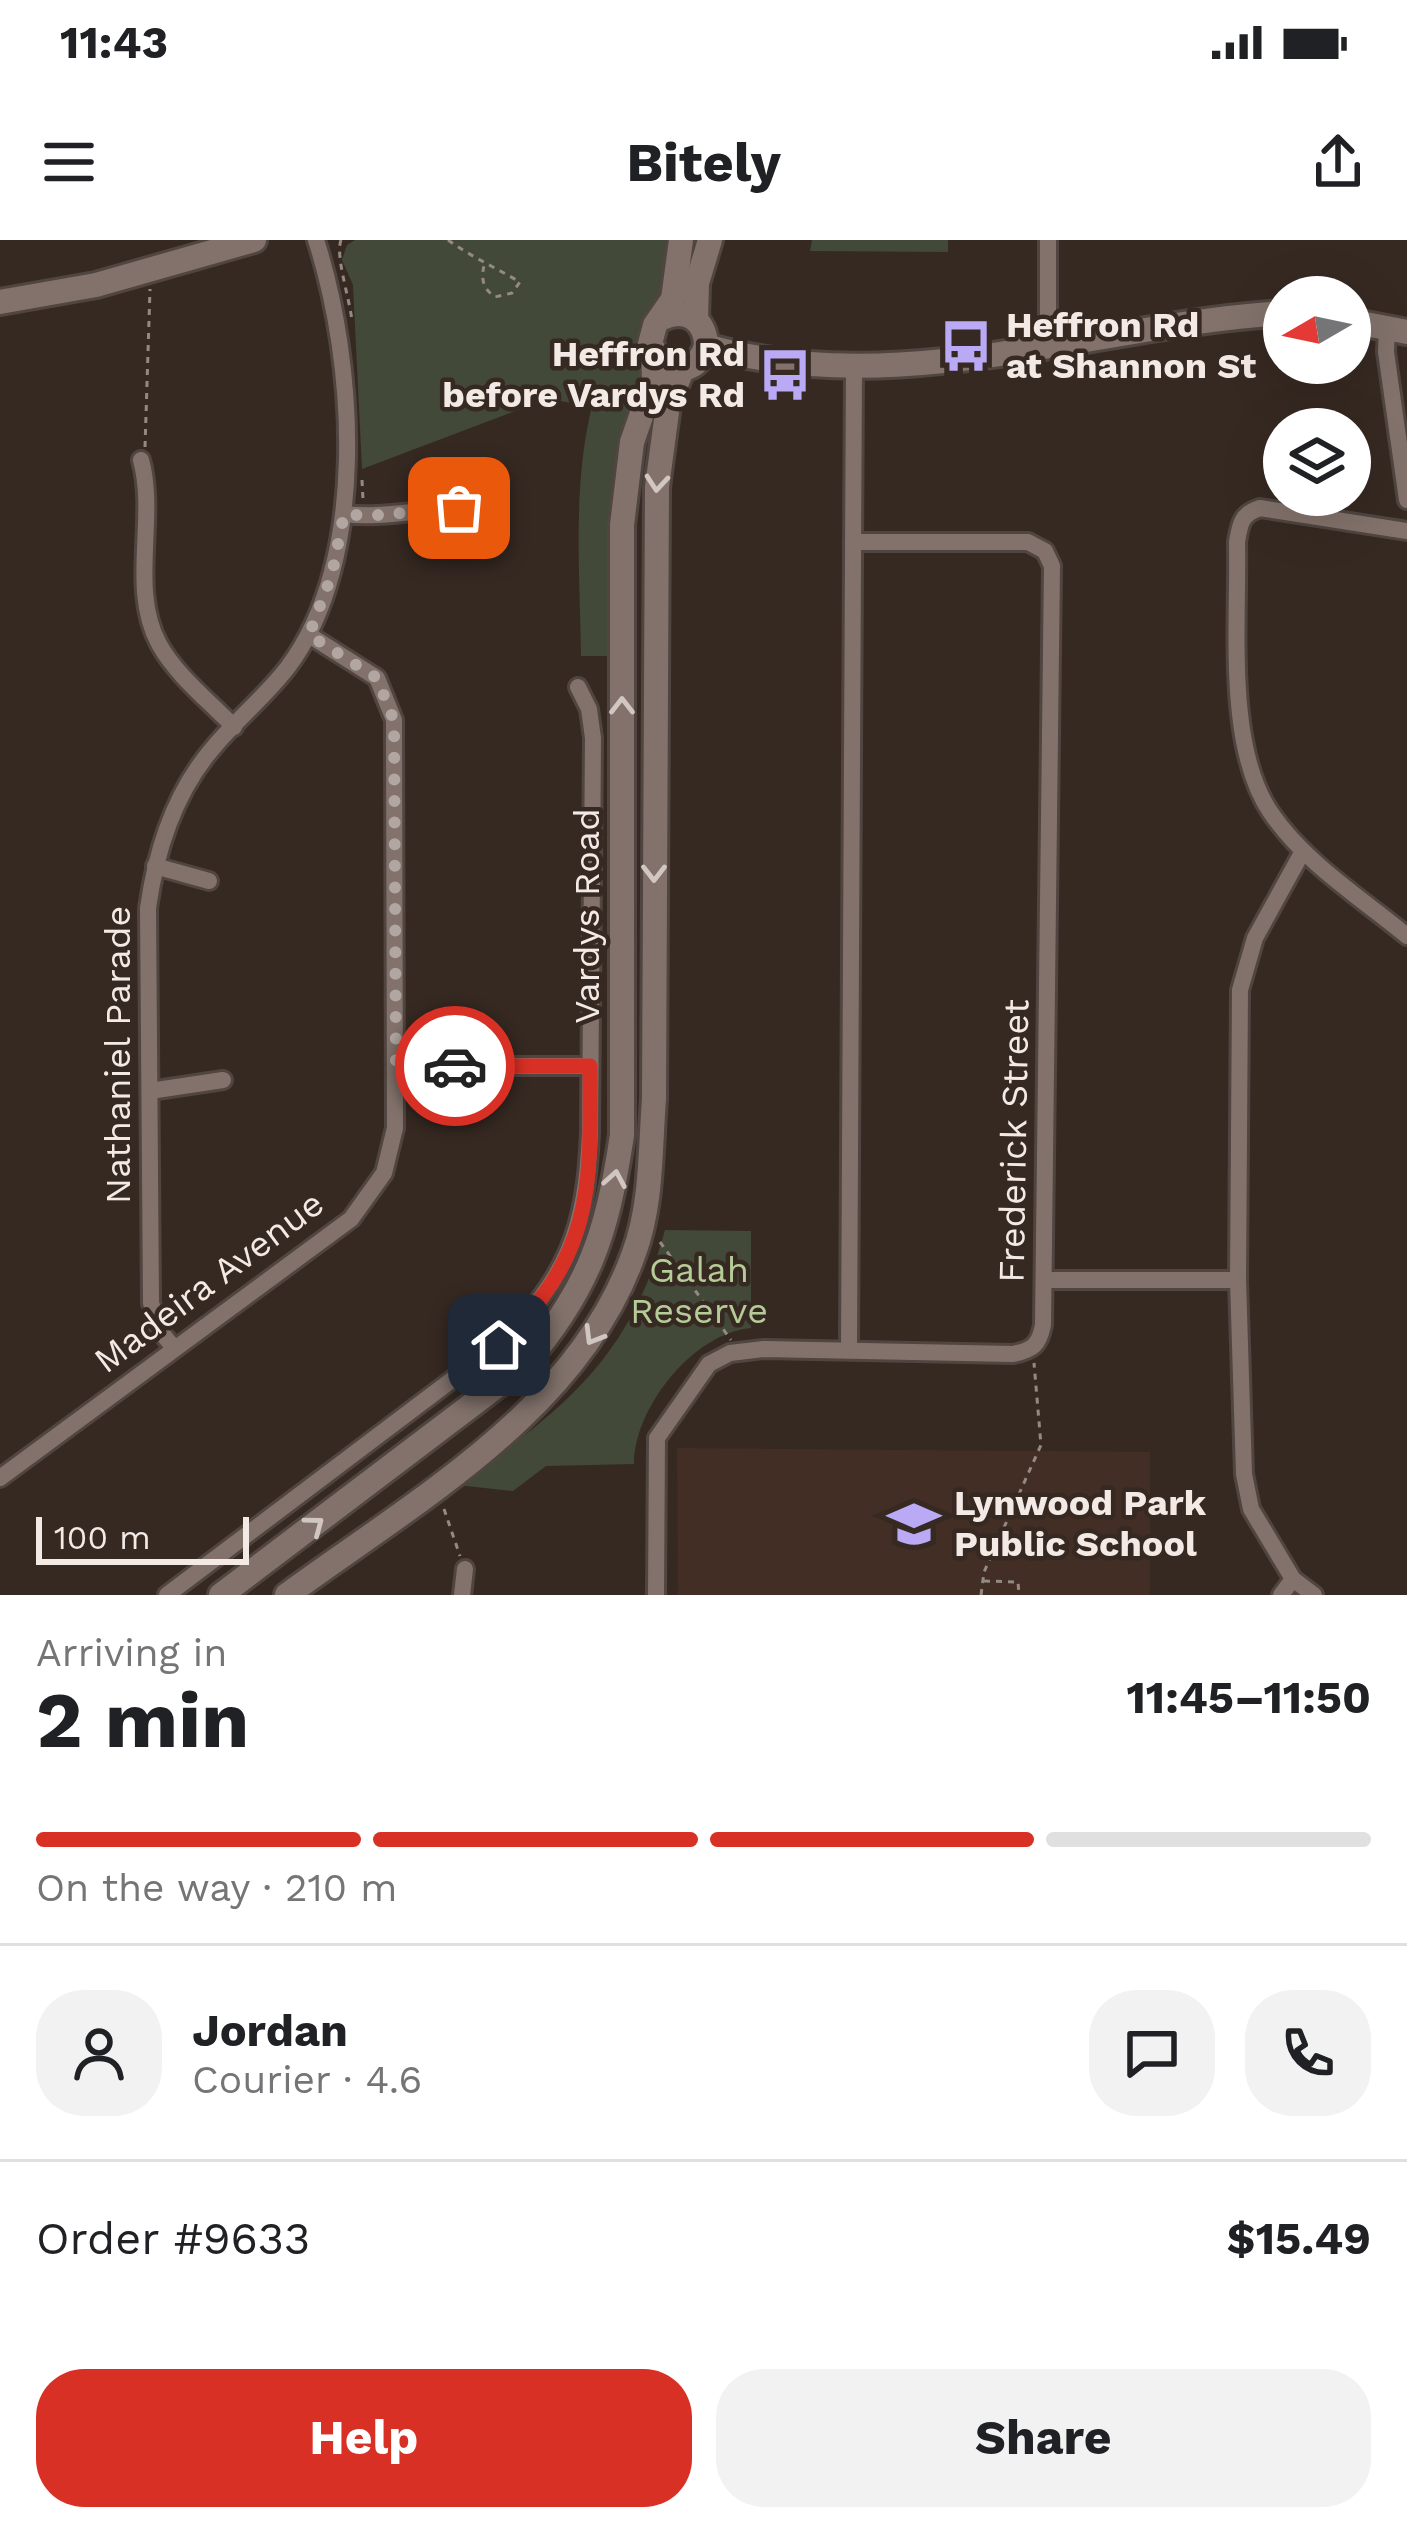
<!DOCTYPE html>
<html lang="en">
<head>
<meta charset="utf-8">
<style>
	body { margin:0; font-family:"Work Sans",sans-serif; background:#f2f2f2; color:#202124; height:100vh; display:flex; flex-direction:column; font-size:45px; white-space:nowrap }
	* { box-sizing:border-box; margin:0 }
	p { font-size:39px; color:#757577 }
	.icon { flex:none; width:66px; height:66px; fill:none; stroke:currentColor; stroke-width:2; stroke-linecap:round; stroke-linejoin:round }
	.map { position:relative; height:1355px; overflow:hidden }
	.details { display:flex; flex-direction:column; background:#fff; flex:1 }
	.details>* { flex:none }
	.needle { width:78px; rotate:261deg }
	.buttons { position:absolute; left:1263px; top:36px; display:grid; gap:24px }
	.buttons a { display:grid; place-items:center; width:108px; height:108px; border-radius:50%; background:#fff; box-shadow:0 12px 48px #0002; font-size:60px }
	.scale { position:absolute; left:36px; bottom:30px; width:213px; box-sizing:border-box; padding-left:12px; border:6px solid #f3eae6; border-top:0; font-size:33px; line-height:42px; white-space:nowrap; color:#f3eae6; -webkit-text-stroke:9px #362922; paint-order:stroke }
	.pin { position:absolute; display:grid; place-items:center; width:102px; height:102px; color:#fff; margin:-51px; border-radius:24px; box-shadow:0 6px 18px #0006 }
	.courier { position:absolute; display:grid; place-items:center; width:120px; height:120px; margin:-60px; border:9px solid #d93025; border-radius:50%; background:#fff; color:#222; box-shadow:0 3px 15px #0007 }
	.overview em { font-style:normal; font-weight:700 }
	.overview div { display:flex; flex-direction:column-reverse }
	.overview { display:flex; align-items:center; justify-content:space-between; height:204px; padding:0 36px }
	h1 { font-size:78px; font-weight:700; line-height:90px }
	.bar { display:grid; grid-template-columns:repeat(4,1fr); gap:18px 12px; align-content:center; height:144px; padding:0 36px }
	.bar i { height:15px; border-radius:9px; background:#e0e0e0 }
	.bar .current { background:#d93025 }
	.bar p { grid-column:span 4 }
	.line { display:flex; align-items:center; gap:30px; padding:0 36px; border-top:3px solid #e0e0e0 }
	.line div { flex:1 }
	.round { display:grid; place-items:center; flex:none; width:126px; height:126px; border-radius:48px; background:#f2f2f2 }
	.cta { display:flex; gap:24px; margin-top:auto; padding:24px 36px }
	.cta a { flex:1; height:138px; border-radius:48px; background:#d93025; color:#fff; font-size:48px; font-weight:700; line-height:138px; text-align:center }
	.cta a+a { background:#f2f2f2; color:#202124 }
	.status { display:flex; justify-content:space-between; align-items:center; height:84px; padding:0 60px; background:#fff; direction:ltr }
	.status svg { height:33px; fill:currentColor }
	header { display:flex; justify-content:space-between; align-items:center; height:156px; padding:0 36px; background:#fff; font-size:54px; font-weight:700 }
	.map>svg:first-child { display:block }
	.built { fill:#422e25 }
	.green { fill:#424939 }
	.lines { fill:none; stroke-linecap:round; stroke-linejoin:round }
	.street-casing { stroke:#504540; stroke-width:22 }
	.secondary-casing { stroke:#504540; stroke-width:30 }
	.path { stroke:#948983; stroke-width:3; stroke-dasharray:6 6; stroke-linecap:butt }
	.street { stroke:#82726b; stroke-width:16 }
	.secondary { stroke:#82726b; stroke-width:24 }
	.oneway { stroke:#d1c6c1 }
	.done { stroke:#b1a6a1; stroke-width:12; stroke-dasharray:0 21.6 }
	.route { stroke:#d93025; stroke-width:15 }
	.labels { text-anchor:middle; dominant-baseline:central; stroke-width:9; stroke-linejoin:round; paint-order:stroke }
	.poi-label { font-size:36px; font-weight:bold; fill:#f3eae6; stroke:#362922; text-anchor:start }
	.street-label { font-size:36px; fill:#f3eae6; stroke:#362922 }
	.park-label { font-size:36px; fill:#b6cc98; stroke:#362922 }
</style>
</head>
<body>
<div class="status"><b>11:43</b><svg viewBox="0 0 49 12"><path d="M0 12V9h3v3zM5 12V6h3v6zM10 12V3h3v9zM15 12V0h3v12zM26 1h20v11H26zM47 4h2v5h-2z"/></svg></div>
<header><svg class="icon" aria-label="menu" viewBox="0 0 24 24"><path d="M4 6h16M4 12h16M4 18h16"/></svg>Bitely<svg class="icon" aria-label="share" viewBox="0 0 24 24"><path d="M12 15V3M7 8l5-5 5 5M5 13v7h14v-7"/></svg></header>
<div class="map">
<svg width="1407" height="1355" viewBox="0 0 1407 1355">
	<rect width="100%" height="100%" fill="#362922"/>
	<path class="built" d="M677,1208L1150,1212V1355H678Z"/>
	<g class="green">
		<path d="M355,0H667L660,52L639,101L641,142L622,188L614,227L613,416H581C580,333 572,248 592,166L547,159L362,229L353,45L342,20L347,5Z"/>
		<path d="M812,0H948V12L810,11Z"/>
		<path d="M665,990L751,991V1088C693,1093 634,1168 634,1224L546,1226L513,1251L457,1245C562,1170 629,1121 665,990Z"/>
	</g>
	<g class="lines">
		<g class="street-casing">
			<g id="street">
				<path d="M1387,88L1386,112L1407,260"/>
				<path d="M1048,107V0"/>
				<path d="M141,220C157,278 129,349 159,404C176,435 209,461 234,487"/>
				<path d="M345,274C391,280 434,263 480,273"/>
				<path d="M1407,291L1260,268C1241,274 1240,284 1237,302C1239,382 1225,506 1271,573C1305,623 1361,658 1407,696"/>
				<path d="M1303,611L1255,698L1240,750L1238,1040L1244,1234L1251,1269L1293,1339L1314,1355"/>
				<path d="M155,626L209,641"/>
				<path d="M396,826H590"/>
				<path d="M150,851L223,840"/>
				<path d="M1045,1040H1238"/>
				<path d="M174,1108L160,1091L151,1063L148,668C156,611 175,552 213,508C236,480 266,456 288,427C369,319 355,122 316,0"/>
				<path d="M849,1110L854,123"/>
				<path d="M0,1238L351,979L384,933L395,888L394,480L377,438L309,395"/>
				<path d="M167,1355L498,1105C568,1038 586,989 590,893L593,498L589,469L578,447"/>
				<path d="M462,1355L465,1329"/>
				<path d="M656,1355L657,1198L709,1124L730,1113L764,1109L1013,1114C1033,1110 1039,1105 1043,1085L1052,326L1045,311L1028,302H853"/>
				<path d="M1281,1355L1293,1339"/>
			</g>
		</g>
		<g class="secondary-casing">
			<g id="secondary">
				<path d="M0,62L96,45L254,0"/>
				<path d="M662,78C686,67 706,80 706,106C700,126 684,134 664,126L650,104L655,85L673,59L681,0"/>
				<path d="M696,80L697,43L710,0"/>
				<path d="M1350,81L1407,92"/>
				<path d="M706,106C898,161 1092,85 1284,73"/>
				<path d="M221,1355L523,1126C589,1049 607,995 622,895V285L632,202L654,139L653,113"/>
				<path d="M287,1355C415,1261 579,1170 634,1013C652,965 650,910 654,859L657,247L668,165L682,130"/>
			</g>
		</g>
		<g class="path">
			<path d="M341,0C335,16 350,60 352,81"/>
			<path d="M448,0C470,16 496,28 520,42L512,53L495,57C481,47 481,37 485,21"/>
			<path d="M145,207L150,49"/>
			<path d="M362,240L363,260"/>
			<path d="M660,1002L731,1100"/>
			<path d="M444,1269L460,1316"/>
			<path d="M984,1341L1018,1342L1019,1355"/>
			<path d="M981,1355L984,1332L1041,1205L1034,1123"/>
		</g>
		<use href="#street" class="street"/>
		<use href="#secondary" class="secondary"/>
	</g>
	<defs><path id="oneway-chevron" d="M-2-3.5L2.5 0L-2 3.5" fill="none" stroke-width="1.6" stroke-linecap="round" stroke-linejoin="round" transform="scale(3)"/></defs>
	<g class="oneway">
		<use href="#oneway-chevron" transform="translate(657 243) rotate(95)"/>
		<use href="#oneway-chevron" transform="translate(622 466) rotate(-90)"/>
		<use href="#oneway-chevron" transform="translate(654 633) rotate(90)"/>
		<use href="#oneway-chevron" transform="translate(615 939) rotate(-80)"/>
		<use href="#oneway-chevron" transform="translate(593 1096) rotate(121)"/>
		<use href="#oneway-chevron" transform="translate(315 1285) rotate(-37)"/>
	</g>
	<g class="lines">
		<path class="done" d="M455,826H396L394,481L377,438L309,395L332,334L344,274L368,276L459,268"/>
		<path class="route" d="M455,826H590C591,950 594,1014 499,1105"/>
	</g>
	<defs>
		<g id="bus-bare" transform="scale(4.14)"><path d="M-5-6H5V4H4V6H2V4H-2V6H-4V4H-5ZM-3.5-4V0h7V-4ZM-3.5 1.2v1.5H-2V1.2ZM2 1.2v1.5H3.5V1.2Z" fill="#baaaf6" stroke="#362922" stroke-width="2.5" paint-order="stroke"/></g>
		<g id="school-bare" transform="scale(4.14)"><path d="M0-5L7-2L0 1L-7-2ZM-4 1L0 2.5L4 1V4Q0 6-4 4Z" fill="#baaaf6" stroke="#362922" stroke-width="2.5" paint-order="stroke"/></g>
	</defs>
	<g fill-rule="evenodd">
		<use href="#bus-bare" x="966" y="106"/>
		<use href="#bus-bare" x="785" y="135"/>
		<use href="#school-bare" x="914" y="1284"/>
	</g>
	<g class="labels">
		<g class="poi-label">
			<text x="1006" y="85">Heffron Rd<tspan x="1006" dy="41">at Shannon St</tspan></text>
			<text x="745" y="114" text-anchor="end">Heffron Rd<tspan x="745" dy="41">before Vardys Rd</tspan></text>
			<text x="954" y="1263">Lynwood Park<tspan x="954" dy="41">Public School</tspan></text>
		</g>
		<g class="street-label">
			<text transform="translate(587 676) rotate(-90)">Vardys Road</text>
			<text transform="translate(118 815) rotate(-90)">Nathaniel Parade</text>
			<text transform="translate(1014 901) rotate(-89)">Frederick Street</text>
			<text transform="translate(209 1042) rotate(-37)">Madeira Avenue</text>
		</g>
		<g class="park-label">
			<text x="699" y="1030">Galah<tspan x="699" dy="41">Reserve</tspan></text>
		</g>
	</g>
</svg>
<div class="buttons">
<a><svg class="needle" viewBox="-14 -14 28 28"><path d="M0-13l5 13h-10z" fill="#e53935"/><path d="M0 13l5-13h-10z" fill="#757577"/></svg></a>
<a><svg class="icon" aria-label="layers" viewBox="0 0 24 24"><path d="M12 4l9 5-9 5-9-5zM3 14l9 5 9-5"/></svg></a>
</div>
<div class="scale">100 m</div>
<div class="pin" style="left:459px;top:268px;background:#ea580c"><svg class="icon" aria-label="bag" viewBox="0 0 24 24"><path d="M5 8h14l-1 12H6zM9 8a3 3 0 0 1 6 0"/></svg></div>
<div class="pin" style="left:499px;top:1105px;background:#1f2937"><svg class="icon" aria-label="home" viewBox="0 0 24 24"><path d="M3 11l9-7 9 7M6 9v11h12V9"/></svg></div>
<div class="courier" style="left:455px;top:826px"><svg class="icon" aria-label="car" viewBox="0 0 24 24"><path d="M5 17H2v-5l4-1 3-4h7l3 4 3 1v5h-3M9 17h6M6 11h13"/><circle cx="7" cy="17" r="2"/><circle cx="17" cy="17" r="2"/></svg></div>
</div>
<section class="details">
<div class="overview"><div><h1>2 min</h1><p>Arriving in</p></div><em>11:45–11:50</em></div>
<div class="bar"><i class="current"></i><i class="current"></i><i class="current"></i><i></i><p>On the way · 210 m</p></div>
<div class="line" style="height:216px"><a class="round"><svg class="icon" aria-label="person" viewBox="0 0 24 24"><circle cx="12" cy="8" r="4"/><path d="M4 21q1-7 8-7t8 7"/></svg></a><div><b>Jordan</b><p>Courier · 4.6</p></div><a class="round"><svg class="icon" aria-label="chat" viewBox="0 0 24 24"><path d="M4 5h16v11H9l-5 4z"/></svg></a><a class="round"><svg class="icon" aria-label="phone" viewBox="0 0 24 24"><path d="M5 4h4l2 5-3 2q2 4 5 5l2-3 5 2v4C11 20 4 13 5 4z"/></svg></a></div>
<div class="line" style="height:156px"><div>Order #9633</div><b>$15.49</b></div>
<div class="cta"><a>Help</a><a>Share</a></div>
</section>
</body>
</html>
